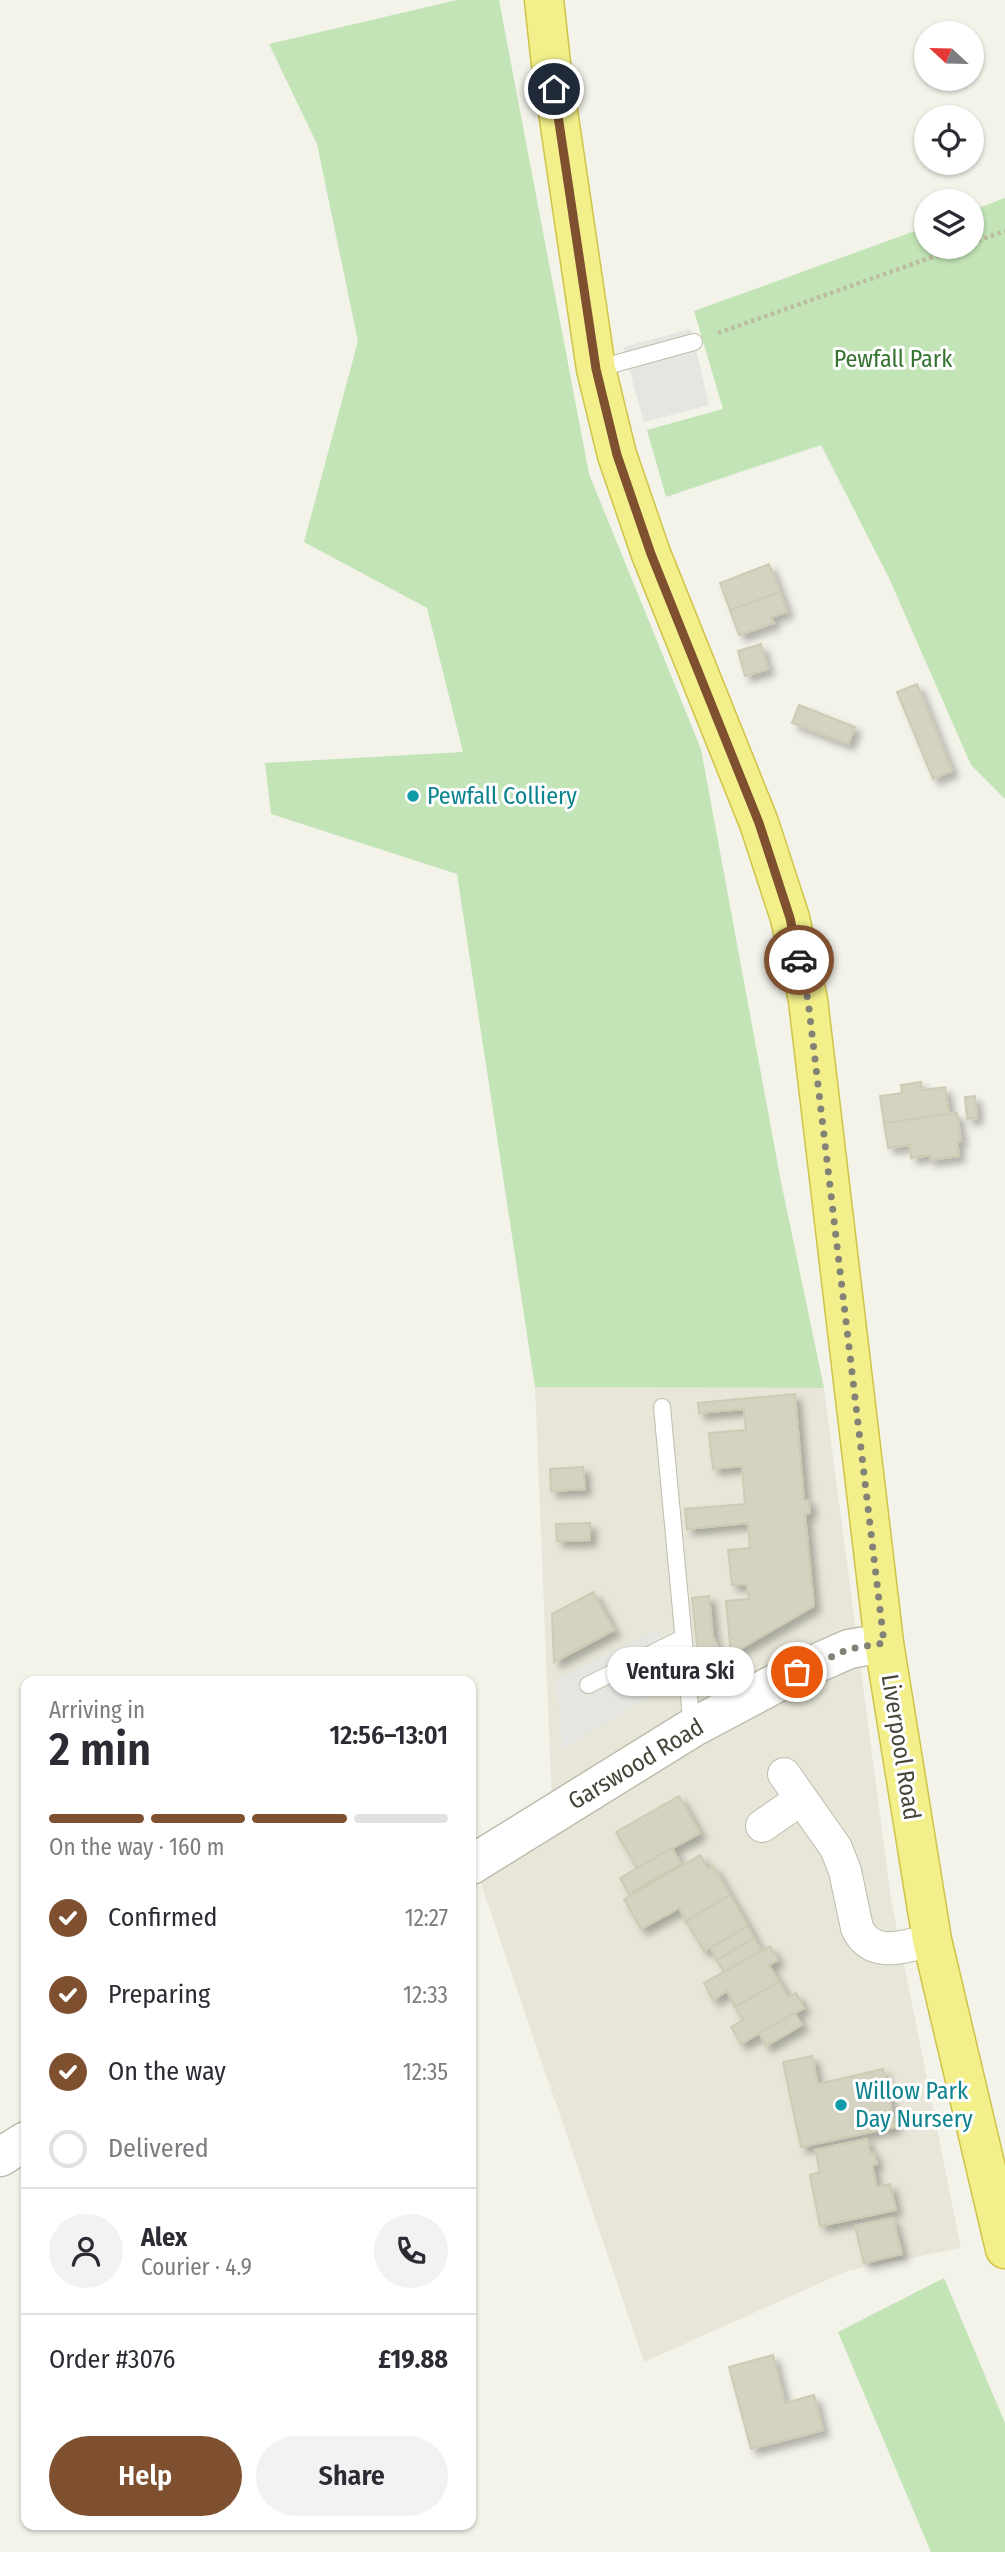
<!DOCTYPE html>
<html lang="en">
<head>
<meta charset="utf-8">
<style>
	body { margin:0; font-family:"Fira Sans Condensed",sans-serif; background:#f2f2f3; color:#2b2b33; height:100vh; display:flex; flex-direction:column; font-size:26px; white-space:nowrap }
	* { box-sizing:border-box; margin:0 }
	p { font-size:23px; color:#7c7c81 }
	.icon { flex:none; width:38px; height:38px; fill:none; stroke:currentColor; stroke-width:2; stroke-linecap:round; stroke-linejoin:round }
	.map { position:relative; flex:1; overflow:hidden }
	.details { position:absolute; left:21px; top:1676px; width:455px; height:854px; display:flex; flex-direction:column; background:#fff; border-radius:14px; box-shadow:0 2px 5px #0004 }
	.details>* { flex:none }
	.needle { width:46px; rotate:292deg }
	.fabs { position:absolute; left:914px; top:21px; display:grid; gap:14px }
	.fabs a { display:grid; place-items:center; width:70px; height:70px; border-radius:50%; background:#fff; box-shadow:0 2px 5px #0004; font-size:35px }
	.pin { position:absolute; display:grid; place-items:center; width:60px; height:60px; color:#fff; margin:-30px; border:4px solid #fff; border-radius:50%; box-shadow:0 2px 7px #0007 }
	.courier { position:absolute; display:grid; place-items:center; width:70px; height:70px; margin:-35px; border:5px solid #7f5030; border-radius:50%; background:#fff; color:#222; box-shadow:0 2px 9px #0007 }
	.bubble { position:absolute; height:49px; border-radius:24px; background:#fff; box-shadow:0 2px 5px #0004; font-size:23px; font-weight:600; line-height:49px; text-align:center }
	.head em { font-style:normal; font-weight:600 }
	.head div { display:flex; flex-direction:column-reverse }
	.head { display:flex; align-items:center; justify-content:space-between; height:119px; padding:0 28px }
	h1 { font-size:46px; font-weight:600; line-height:52px }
	.bar { display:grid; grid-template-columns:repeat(4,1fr); gap:10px 7px; align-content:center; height:84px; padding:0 28px }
	.bar i { height:9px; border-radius:5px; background:#e1e1e2 }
	.bar .on { background:#7f5030 }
	.bar p { grid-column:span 4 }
	.line { display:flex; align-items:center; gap:18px; padding:0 28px; border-top:2px solid #e1e1e2 }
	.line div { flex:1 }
	.round { display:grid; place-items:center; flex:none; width:74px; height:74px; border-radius:37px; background:#f2f2f3 }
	ol { padding:0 28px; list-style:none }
	li { display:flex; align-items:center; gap:21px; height:77px }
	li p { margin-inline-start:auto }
	li .icon { padding:7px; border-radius:50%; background:#7f5030; color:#fff; stroke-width:4 }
	li:last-child { color:#7c7c81 }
	li i { width:38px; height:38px; border:4px solid #e1e1e2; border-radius:50% }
	.action { display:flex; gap:14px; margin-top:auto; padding:14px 28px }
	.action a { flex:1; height:80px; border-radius:42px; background:#7f5030; color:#fff; font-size:28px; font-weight:600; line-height:80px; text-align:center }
	.action a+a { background:#f2f2f3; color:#2b2b33 }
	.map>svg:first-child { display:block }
	.residential { fill:#e7e6d8 }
	.green { fill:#c2e4b6 }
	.parking { fill:#e5e5e1 }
	.building { fill:#d4d2c0; stroke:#cecbb4; stroke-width:2; filter:url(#shadow) }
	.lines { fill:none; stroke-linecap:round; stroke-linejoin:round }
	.service-casing { stroke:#bebdad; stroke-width:18 }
	.minor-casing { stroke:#bebdad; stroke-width:34 }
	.tertiary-casing { stroke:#bebdad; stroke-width:41 }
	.trunk-casing { stroke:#cfc447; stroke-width:41 }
	.path { stroke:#bebc9f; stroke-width:4.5; stroke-dasharray:3.5 3.5; stroke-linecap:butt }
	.service { stroke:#fff; stroke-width:16 }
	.minor { stroke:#fff; stroke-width:32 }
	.tertiary { stroke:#fff; stroke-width:38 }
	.trunk { stroke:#f3f08c; stroke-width:38 }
	.done { stroke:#838276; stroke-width:7; stroke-dasharray:0 12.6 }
	.route { stroke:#7f5030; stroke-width:9 }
	.culture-dot { fill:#0f9aa8; stroke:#fff; stroke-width:2.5 }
	.labels { text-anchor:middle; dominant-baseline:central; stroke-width:6; stroke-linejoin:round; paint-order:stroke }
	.park-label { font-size:24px; fill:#377331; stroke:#fff }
	.culture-label { font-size:24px; fill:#0d838f; stroke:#fff; text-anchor:start }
	.street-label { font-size:24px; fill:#464538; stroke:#fff }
</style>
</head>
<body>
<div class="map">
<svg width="1005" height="2552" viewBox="0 0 1005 2552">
	<defs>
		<filter id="shadow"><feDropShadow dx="6" dy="6" stdDeviation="3.5" flood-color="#0004"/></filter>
	</defs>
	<rect width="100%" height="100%" fill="#f3f3ea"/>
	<path class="residential" d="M535,1387L824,1388L891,1899L961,2248L847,2271L644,2362L477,1872L553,1827Z"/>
	<g class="green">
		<path d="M457,0H499L589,474L701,749L781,1182L824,1388L535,1387L457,874L271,814L265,763L463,752L427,608L304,542L358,341L317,144L269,44Z"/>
		<path d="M1005,198V799L971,765L889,578L821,445L666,497L647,430L723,409L694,311L926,227V247H971V211Z"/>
		<path d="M944,2278L1005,2423V2552H931L838,2332Z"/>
	</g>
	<g class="parking">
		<path d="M691,329L709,405L644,422L623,347Z"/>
		<path d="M659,1629L660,1690L563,1749L556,1678Z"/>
	</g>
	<g class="building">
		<path d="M769,564L780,592L730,610L720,583Z"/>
		<path d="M780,592L787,612L771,617L774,623L739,635L730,610Z"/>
		<path d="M761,644L768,669L745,676L738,651Z"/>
		<path d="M917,684L952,771L933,779L897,692Z"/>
		<path d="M799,705L855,727L848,744L792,723Z"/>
		<path d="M921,1082L922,1090L945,1087L949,1115L884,1123L880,1096L902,1093L901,1085Z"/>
		<path d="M975,1096L977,1118L967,1119L965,1097Z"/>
		<path d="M957,1113L961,1141L957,1142L959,1156L930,1160V1155L911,1158L910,1145L888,1148L884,1123Z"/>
		<path d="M795,1394L804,1500H809L810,1513L805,1514L814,1606L731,1654L726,1601L749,1599L747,1584L732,1585L728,1550L750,1548L748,1523L687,1529L685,1509L745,1504L742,1466L713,1469L709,1433L746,1430L744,1409L699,1413L698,1403Z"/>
		<path d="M583,1467L585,1489L551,1491L550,1469Z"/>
		<path d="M590,1523V1540L557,1541L556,1524Z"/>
		<path d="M593,1592L614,1630L554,1662L552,1614Z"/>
		<path d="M709,1596L713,1636L724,1663L700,1672L692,1598Z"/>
		<path d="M679,1796L700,1833L637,1868L616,1832Z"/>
		<path d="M672,1848L681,1864L629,1894L620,1878Z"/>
		<path d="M700,1855L708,1869L713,1866L730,1895L686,1921L679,1908L641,1929L624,1899Z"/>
		<path d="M730,1895L748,1926L704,1951L686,1921Z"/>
		<path d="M748,1926L754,1938L717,1960L710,1948Z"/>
		<path d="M754,1938L762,1951L724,1972L717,1960Z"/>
		<path d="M770,1946L778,1960L769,1965L779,1982L735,2007L727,1991L713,2000L704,1983Z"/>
		<path d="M779,1982L788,1997L796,1993L804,2008L741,2044L731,2027L743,2020L735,2007Z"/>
		<path d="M795,2013L802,2025L766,2046L759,2033Z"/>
		<path d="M812,2056L818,2084L883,2069L895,2127L801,2147L783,2062Z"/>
		<path d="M867,2139L870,2154L874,2152L877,2164L872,2165L877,2187L890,2184L896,2210L820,2226L810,2175L820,2172L815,2150Z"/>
		<path d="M893,2218L902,2254L864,2263L855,2226Z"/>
		<path d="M773,2355L785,2403L814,2395L823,2430L751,2449L729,2367Z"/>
	</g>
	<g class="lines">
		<g class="service-casing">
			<g id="service">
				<path d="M596,369L694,342"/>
				<path d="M662,1407L692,1728"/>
				<path d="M588,1685L683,1638"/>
			</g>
		</g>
		<g class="minor-casing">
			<g id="minor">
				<path d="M784,1774L836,1848L845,1871L857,1928C872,1960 905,1946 932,1940"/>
				<path d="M762,1826L801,1799"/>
			</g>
		</g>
		<g class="tertiary-casing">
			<g id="tertiary">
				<path d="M471,1865L692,1728L797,1672L849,1649L884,1643"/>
				<path d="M0,2157L26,2141"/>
			</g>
		</g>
		<g class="trunk-casing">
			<path id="trunk" d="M544,0L551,64L596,369L617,455L651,554L759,823L790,918L808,1000L884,1643L932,1940L1005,2249"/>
		</g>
		<g class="path">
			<path d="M971,243L1005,231"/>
			<path d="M718,333L961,247"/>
		</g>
		<use href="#service" class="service"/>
		<use href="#minor" class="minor"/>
		<use href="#tertiary" class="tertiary"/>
		<use href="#trunk" class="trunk"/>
	</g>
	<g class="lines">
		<path class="done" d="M797,1672L849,1649L884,1643L808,1000L799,960"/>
		<path class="route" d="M554,89L596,369L617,455L651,554L759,823L790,918L799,960"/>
	</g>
	<g class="culture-dot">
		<circle cx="413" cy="796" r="7"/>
		<circle cx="841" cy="2105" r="7"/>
	</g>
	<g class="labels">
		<g class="park-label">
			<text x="893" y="359">Pewfall Park</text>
		</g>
		<g class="culture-label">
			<text x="427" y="796">Pewfall Colliery</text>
			<text x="855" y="2091">Willow Park<tspan x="855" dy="28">Day Nursery</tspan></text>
		</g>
		<g class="street-label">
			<text transform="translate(901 1747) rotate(81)">Liverpool Road</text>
			<text transform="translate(636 1764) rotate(-31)">Garswood Road</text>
		</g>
	</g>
</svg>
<div class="fabs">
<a><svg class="needle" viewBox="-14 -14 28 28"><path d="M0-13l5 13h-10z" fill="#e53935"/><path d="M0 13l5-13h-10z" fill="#7c7c81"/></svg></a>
<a><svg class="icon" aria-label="locate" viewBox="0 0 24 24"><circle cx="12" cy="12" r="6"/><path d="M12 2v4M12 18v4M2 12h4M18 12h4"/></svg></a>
<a><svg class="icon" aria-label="layers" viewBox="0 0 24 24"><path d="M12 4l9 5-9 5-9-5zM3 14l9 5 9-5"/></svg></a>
</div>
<div class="pin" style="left:797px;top:1672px;background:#ea580c"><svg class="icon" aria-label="bag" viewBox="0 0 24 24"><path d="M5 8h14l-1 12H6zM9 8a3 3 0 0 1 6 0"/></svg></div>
<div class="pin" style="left:554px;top:89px;background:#1f2937"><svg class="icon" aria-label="home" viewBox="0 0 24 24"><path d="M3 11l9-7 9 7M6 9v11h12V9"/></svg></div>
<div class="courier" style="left:799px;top:960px"><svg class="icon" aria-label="car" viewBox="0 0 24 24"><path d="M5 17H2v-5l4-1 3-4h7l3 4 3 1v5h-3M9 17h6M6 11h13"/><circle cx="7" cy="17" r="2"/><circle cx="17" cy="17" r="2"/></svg></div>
<div class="bubble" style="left:607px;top:1647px;width:147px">Ventura Ski</div>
<section class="details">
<div class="head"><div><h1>2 min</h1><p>Arriving in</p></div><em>12:56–13:01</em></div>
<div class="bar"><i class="on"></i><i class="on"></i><i class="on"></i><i></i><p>On the way · 160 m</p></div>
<ol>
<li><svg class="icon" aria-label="check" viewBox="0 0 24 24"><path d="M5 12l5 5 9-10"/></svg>Confirmed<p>12:27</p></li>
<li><svg class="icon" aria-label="check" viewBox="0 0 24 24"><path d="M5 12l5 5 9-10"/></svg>Preparing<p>12:33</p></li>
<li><svg class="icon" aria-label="check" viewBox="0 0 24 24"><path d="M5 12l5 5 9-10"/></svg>On the way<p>12:35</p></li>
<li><i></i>Delivered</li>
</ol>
<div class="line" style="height:126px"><a class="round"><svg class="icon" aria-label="person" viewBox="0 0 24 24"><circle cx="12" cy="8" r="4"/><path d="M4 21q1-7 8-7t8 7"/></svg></a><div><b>Alex</b><p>Courier · 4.9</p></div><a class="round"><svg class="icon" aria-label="phone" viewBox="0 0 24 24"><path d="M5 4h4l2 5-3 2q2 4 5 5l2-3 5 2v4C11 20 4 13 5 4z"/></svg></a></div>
<div class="line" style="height:91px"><div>Order #3076</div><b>£19.88</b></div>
<div class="action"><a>Help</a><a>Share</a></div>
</section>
</div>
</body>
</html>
